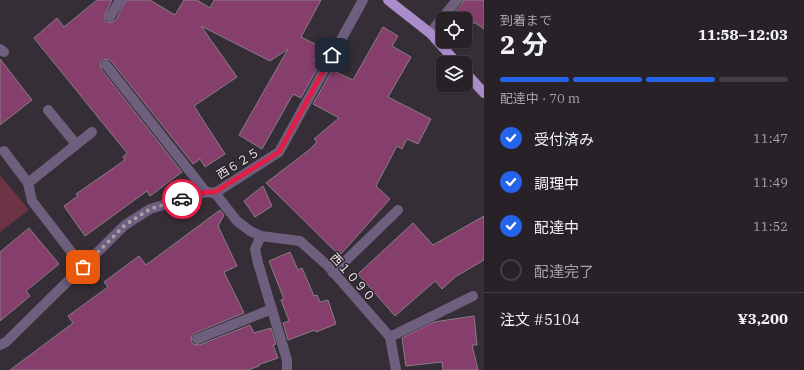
<!DOCTYPE html>
<html lang="ja">
<head>
<meta charset="utf-8">
<style>
	body { margin:0; font-family:"IBM Plex Serif","Noto Sans JP",serif; background:#302a30; color:#f1f3f6; height:100vh; display:flex; flex-direction:column; font-size:15px; white-space:nowrap }
	* { box-sizing:border-box; margin:0 }
	p { font-size:13px; color:#a5a4a8 }
	.icon { flex:none; width:22px; height:22px; fill:none; stroke:currentColor; stroke-width:2; stroke-linecap:round; stroke-linejoin:round }
	.map { position:relative; flex:1; overflow:hidden }
	.drawer { display:flex; flex-direction:column; background:#282228; width:320px }
	.drawer>* { flex:none }
	.tools { position:absolute; left:436px; top:12px; display:grid; gap:8px }
	.tools a { display:grid; place-items:center; width:36px; height:36px; border-radius:6px; background:#282228; box-shadow:0 1px 3px #0004,0 0 0 1px #443f45; font-size:20px }
	.pin { position:absolute; display:grid; place-items:center; width:34px; height:34px; color:#fff; margin:-17px; border-radius:8px; box-shadow:0 2px 6px #0006 }
	.courier { position:absolute; display:grid; place-items:center; width:40px; height:40px; margin:-20px; border:3px solid #e11d48; border-radius:50%; background:#fff; color:#222; box-shadow:0 1px 5px #0007 }
	.summary em { font-style:normal; font-weight:700 }
	.summary div { display:flex; flex-direction:column-reverse }
	.summary { display:flex; align-items:center; justify-content:space-between; height:68px; padding:0 16px }
	h1 { font-size:26px; font-weight:700; line-height:30px }
	.bar { display:grid; grid-template-columns:repeat(4,1fr); gap:6px 4px; align-content:center; height:48px; padding:0 16px }
	.bar i { height:5px; border-radius:3px; background:#443f45 }
	.bar .active { background:#2563eb }
	.bar p { grid-column:span 4 }
	.line { display:flex; align-items:center; gap:10px; padding:0 16px; border-top:1px solid #443f45 }
	.line div { flex:1 }
	ol { padding:0 16px; list-style:none }
	li { display:flex; align-items:center; gap:12px; height:44px }
	li p { margin-inline-start:auto }
	li .icon { padding:4px; border-radius:50%; background:#2563eb; color:#fff; stroke-width:4 }
	li:last-child { color:#a5a4a8 }
	li i { width:22px; height:22px; border:2px solid #443f45; border-radius:50% }
	main { display:flex; flex:1; min-height:0 }
	.map>svg:first-child { display:block }
	.green { fill:#6c3444 }
	.building { fill:#863f6c; stroke:#897d84 }
	.lines { fill:none; stroke-linecap:round; stroke-linejoin:round }
	.service { stroke:#6e5f7e; stroke-width:10 }
	.minor { stroke:#6e5f7e; stroke-width:10 }
	.primary { stroke:#aa8cca; stroke-width:10 }
	.done { stroke:#a7a1a7; stroke-width:4; stroke-dasharray:0 7.2 }
	.route { stroke:#e11d48; stroke-width:5 }
	.labels { text-anchor:middle; dominant-baseline:central; stroke-width:3; stroke-linejoin:round; paint-order:stroke }
	.street-label { font-size:12px; fill:#e4dfe4; stroke:#2c242c }
</style>
</head>
<body>
<main>
<div class="map">
<svg width="484" height="370" viewBox="0 0 484 370">
	<rect width="100%" height="100%" fill="#362e36"/>
	<path class="green" d="M0,175L29,210L0,232Z"/>
	<g class="building">
		<path d="M97,0H112L104,17L105,21L110,23L116,20L126,0H150L175,15L184,0H197L210,8L214,0H321L301,37L321,47L314,60L320,64L301,98L293,94L262,149L239,135L288,49L270,61L201,26L237,77L194,106L225,154L205,167L200,159L193,164L111,61L108,59L102,60L100,63L101,69L182,172L150,196L147,191L85,236L64,206L78,196L76,194L125,160L123,157L127,153L34,38L57,18L64,27Z"/>
		<path d="M463,0H484V29L474,22L473,24L456,11L462,4Z"/>
		<path d="M383,27L398,36L392,46L411,57L388,97L431,119L418,144L407,139L402,149L397,146L376,186L390,199L341,254L338,250L336,252L266,183L309,150L317,142L314,139L339,118L313,104L332,70L353,80Z"/>
		<path d="M0,59L32,100L0,125Z"/>
		<path d="M263,186L272,206L255,217L244,201Z"/>
		<path d="M220,210L224,215L218,226L237,266L224,272L244,313L195,333L192,335L191,341L193,344L199,345L250,325L254,333L271,328L276,344L273,345L278,358L258,365L259,366L248,370H10L73,323L68,316L108,287L104,282L139,256L146,265Z"/>
		<path d="M484,216V260L455,277L442,289L435,281L395,316L358,274L413,223L433,245Z"/>
		<path d="M29,228L59,264L26,291L30,296L0,321V252Z"/>
		<path d="M290,252L298,270L302,268L314,296L317,295L320,302L328,300L336,324L316,332L315,330L288,340L283,323L289,321L281,300L284,299L269,261Z"/>
		<path d="M474,316L477,345H472L478,370H443L442,362L406,366L402,338L434,322Z"/>
	</g>
	<g class="lines">
		<g class="service">
			<path d="M110,17L120,0"/>
			<path d="M0,49L4,52"/>
			<path d="M48,110L76,144"/>
			<path d="M4,151L28,183"/>
			<path d="M83,267L32,201L28,183L92,132"/>
		</g>
		<g class="minor">
			<path d="M430,33L457,0"/>
			<path d="M106,65L206,192"/>
			<path d="M215,193L237,221L250,231L261,236L300,241L328,266L390,337L396,370"/>
			<path d="M215,193L279,152L363,0"/>
			<path d="M261,236L255,249L258,263L287,360V370"/>
			<path d="M333,273L398,210"/>
			<path d="M390,337L473,296"/>
			<path d="M197,339L272,309"/>
			<path d="M0,345L6,342L125,225L150,209L206,192L215,193"/>
		</g>
		<g class="primary">
			<path d="M388,0L430,33L457,63"/>
			<path d="M465,72L484,93"/>
		</g>
	</g>
	<g class="lines">
		<path class="done" d="M83,267L125,225L150,209L182,199"/>
		<path class="route" d="M182,199L206,192H215L279,152L332,55"/>
	</g>
	<g class="labels">
		<g class="street-label">
			<text transform="translate(238 163) rotate(-32)">西６２５</text>
			<text transform="translate(353 277) rotate(48)">西１０９０</text>
		</g>
	</g>
</svg>
<div class="tools">
<a><svg class="icon" aria-label="locate" viewBox="0 0 24 24"><circle cx="12" cy="12" r="6"/><path d="M12 2v4M12 18v4M2 12h4M18 12h4"/></svg></a>
<a><svg class="icon" aria-label="layers" viewBox="0 0 24 24"><path d="M12 4l9 5-9 5-9-5zM3 14l9 5 9-5"/></svg></a>
</div>
<div class="pin" style="left:83px;top:267px;background:#ea580c"><svg class="icon" aria-label="bag" viewBox="0 0 24 24"><path d="M5 8h14l-1 12H6zM9 8a3 3 0 0 1 6 0"/></svg></div>
<div class="pin" style="left:332px;top:55px;background:#1f2937"><svg class="icon" aria-label="home" viewBox="0 0 24 24"><path d="M3 11l9-7 9 7M6 9v11h12V9"/></svg></div>
<div class="courier" style="left:182px;top:199px"><svg class="icon" aria-label="car" viewBox="0 0 24 24"><path d="M5 17H2v-5l4-1 3-4h7l3 4 3 1v5h-3M9 17h6M6 11h13"/><circle cx="7" cy="17" r="2"/><circle cx="17" cy="17" r="2"/></svg></div>
</div>
<section class="drawer">
<div class="summary"><div><h1>2 分</h1><p>到着まで</p></div><em>11:58–12:03</em></div>
<div class="bar"><i class="active"></i><i class="active"></i><i class="active"></i><i></i><p>配達中 · 70 m</p></div>
<ol>
<li><svg class="icon" aria-label="check" viewBox="0 0 24 24"><path d="M5 12l5 5 9-10"/></svg>受付済み<p>11:47</p></li>
<li><svg class="icon" aria-label="check" viewBox="0 0 24 24"><path d="M5 12l5 5 9-10"/></svg>調理中<p>11:49</p></li>
<li><svg class="icon" aria-label="check" viewBox="0 0 24 24"><path d="M5 12l5 5 9-10"/></svg>配達中<p>11:52</p></li>
<li><i></i>配達完了</li>
</ol>
<div class="line" style="height:52px"><div>注文 #5104</div><b>¥3,200</b></div>
</section>
</main>
</body>
</html>
